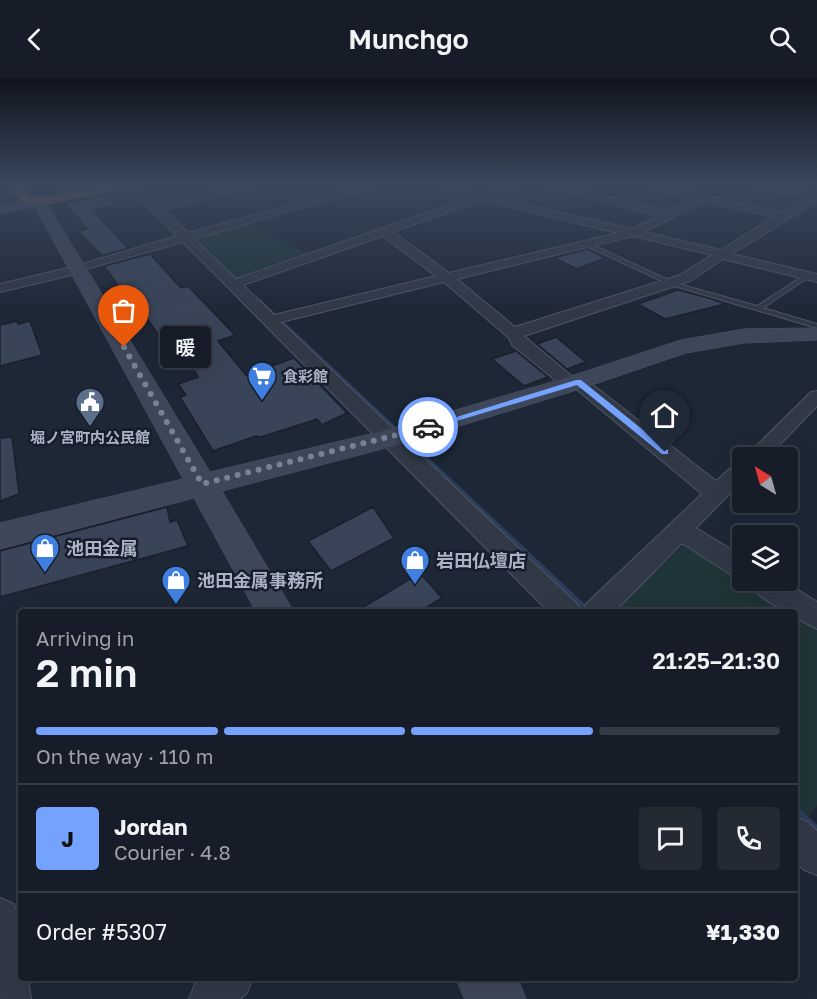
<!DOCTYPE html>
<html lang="en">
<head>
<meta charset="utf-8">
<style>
	body { margin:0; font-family:"Golos Text","Noto Sans JP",sans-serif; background:#232a34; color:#f1f3f6; height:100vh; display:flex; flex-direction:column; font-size:22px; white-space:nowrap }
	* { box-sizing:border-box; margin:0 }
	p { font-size:20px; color:#9ea2a8 }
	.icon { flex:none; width:33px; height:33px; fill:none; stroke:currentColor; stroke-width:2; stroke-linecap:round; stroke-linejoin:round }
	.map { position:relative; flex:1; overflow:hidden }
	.sheet { position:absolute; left:18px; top:531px; width:780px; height:372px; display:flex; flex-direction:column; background:#161d28; border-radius:6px; box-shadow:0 6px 24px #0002,0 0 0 2px #353b45 }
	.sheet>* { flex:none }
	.needle { width:39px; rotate:323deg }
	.tools { position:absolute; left:732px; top:369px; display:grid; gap:12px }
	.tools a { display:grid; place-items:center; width:66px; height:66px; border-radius:6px; background:#161d28; box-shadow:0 6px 24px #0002,0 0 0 2px #353b45; font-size:30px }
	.pin { position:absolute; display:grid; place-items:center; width:51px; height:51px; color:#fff; margin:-62px -26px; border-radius:50% 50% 50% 0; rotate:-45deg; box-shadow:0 0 6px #0007 }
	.pin .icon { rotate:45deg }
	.courier { position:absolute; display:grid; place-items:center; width:60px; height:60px; margin:-30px; border:4px solid #75a2ff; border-radius:50%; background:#fff; color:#222; box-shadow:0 2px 8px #0007 }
	.bubble { position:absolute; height:42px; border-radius:6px; background:#161d28; box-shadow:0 6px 24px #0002,0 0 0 2px #353b45; font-size:20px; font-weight:600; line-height:42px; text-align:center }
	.head em { font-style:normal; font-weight:600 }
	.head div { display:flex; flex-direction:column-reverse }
	.head { display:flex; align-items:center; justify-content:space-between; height:102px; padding:0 18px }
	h1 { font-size:39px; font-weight:600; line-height:45px }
	.bar { display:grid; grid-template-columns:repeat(4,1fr); gap:9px 6px; align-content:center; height:72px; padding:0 18px }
	.bar i { height:8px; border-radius:4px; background:#353b45 }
	.bar .selected { background:#75a2ff }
	.bar p { grid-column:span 4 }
	.line { display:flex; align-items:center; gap:15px; padding:0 18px; border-top:2px solid #353b45 }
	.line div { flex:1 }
	.round { display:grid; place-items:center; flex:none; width:63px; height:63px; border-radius:6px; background:#232a34 }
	header { display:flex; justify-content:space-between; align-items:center; height:78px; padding:0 18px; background:#161d28; font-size:27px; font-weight:600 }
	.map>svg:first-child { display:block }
	.green { fill:#203539 }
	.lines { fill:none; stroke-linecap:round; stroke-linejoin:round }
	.stream { fill:#2d3e5d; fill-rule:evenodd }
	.building { fill:#394458; stroke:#19202d; stroke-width:1.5 }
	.lane-casing { stroke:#4e5665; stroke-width:2 }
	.street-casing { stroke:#4e5665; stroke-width:2 }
	.secondary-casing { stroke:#4e5665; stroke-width:1 }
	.highway-casing { stroke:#3c4351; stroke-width:1 }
	.lane { fill:#313947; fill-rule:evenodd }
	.street { fill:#313947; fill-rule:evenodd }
	.secondary { fill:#3e475a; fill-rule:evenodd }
	.highway { fill:#6e634d; fill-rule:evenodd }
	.route { fill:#75a2ff }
	.done { stroke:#798293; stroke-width:6; stroke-dasharray:0 10.8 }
	.labels { text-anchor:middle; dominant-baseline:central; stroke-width:5; stroke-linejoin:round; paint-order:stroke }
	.far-poi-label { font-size:15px; font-weight:bold; fill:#aab3c5; stroke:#171e2b; text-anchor:start }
	.poi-label { font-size:18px; font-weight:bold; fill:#aab3c5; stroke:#171e2b; text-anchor:start }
</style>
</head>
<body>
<header><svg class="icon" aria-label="back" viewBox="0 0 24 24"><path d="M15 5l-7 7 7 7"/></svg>Munchgo<svg class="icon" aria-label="search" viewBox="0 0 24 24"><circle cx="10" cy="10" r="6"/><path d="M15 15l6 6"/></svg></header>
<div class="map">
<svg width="817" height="921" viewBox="0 0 817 921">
	<rect width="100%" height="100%" fill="#1d2736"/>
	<g class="green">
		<path d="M246,143L313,179L234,206L186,159Z"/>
		<path d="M692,459L742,491V502L760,503L817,539V727L806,744L795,734V534H613Z"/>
	</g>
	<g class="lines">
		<g class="stream">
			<path d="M256,221H260L590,531L591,534H581L256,223Z"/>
			<path d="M795,729L799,730L817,747V761L813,759L795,742Z"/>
		</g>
	</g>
	<g class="building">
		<path d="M52,106H85L88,108L58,114Z"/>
		<path d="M103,117L117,127L92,132L128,170L102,178L78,153L87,151L66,125Z"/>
		<path d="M587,171L605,180L577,191L554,180Z"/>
		<path d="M150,176L181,210L188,208L235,257L218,263L246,297L294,280L347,335L322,347L317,341L261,359L256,358L213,373L180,319L186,317L178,306L198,299L192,288L170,257L161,260L127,213L123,214L104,188Z"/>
		<path d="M678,212L712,221L725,226L665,241L638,226Z"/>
		<path d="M17,243L18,246L30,243L42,277L0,288V247Z"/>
		<path d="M556,259L586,284L567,291L537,266Z"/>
		<path d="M516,273L548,299L524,308L492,281Z"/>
		<path d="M12,359L19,416L0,423V360Z"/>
		<path d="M167,429L170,444L177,442L188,468L0,519V473Z"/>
		<path d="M373,429L394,460L331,493L308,463Z"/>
		<path d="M420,495L442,520L419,534H355Z"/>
	</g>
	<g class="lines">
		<g class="lane-casing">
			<path id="lane" d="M584,165H588L675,205L757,228L806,196H810V198L763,230L817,246V250L671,207L584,167Z"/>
		</g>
		<g class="street-casing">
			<g id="street">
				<path d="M126,106H136L159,127L248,106H265L164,132L188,155L368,106H384L194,161L236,201L472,119L439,106C456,106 470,116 481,116C494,116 507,106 524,106L493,119L632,151L659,138L540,106H556L668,133L693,121L636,106H654L782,134L804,120L743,106H762L812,116L817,114V123L732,176L817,196V204L723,181L690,203L524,258L574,300H584L716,403L735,386L742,384V403L696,450L742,478V501L733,498L682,465L614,534H583L586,526L702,416L575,310H565L512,267L509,260L444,204L281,244L577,526L580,534H549L183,164L86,191L84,194L0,214V206L72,189L177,158ZM482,122L618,155L449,195L393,154ZM704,123L774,139L721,172L644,154ZM383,158L436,198L274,237L243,207ZM633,158L712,177L680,197L515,249L457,201Z"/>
				<path d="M817,313V328L767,380H744L811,314Z"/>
				<path d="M747,502H782L817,524V551L795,539V534C780,534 754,516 747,502Z"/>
				<path d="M795,739L808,744L817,753V797L804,792L795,783Z"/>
				<path d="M0,820L14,826L21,849V900H28L31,921H0Z"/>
				<path d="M201,900H253L247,915L240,921H189L195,906Z"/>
			</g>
		</g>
		<g class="secondary-casing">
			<g id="secondary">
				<path d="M39,120L46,124L210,394L387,352L562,301L681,262L744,251L817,250V262L744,265L686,275L580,311L401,366L222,413L294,534H256L194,420L0,471V445L183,401L35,129L0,135V127Z"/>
				<path d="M456,900H518L526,921H465Z"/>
			</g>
		</g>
		<g class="highway-casing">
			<path id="highway" d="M7,106H21L31,118L39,120L108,106H134L127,110L39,128L21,124Z"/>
		</g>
		<use href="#lane" class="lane"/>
		<use href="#street" class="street"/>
		<use href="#secondary" class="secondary"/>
		<use href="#highway" class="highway"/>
	</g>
	<linearGradient id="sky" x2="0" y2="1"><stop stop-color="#10151e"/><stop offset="0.45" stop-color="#3a475d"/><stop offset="1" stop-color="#3a475d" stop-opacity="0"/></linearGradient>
	<rect width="817" height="235" fill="url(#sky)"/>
	<path class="route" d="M576,302H581L668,372V376H662L577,307L430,351L424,349Z"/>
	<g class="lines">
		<path class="done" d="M124,269L202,406L428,349"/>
	</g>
	<defs>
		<g id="supermarket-pin" transform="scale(1.5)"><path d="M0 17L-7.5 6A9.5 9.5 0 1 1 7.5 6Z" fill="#3f7fe0" stroke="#171e2b"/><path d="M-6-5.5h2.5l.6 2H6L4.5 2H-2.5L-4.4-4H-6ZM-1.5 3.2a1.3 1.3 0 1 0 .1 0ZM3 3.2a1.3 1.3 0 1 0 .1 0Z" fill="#fff"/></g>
		<g id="civic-pin" transform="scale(1.5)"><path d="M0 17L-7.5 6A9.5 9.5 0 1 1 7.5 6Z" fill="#5c6f8a" stroke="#171e2b"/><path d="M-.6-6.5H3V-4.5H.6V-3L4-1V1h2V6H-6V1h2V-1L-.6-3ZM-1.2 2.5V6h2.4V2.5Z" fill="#fff"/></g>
		<g id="shop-pin" transform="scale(1.5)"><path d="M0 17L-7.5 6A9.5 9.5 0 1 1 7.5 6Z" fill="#3f7fe0" stroke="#171e2b"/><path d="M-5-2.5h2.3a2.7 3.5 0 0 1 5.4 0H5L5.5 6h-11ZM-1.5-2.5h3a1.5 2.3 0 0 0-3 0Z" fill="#fff"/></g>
	</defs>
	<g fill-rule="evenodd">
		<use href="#supermarket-pin" x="262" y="298"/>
		<use href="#civic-pin" x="90" y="324"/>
		<use href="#shop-pin" x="45" y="470"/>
		<use href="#shop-pin" x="415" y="482"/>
		<use href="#shop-pin" x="176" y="502"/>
	</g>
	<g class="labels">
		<g class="far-poi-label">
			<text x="283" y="298">食彩館</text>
			<text x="90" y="359" text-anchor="middle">堀ノ宮町内公民館</text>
		</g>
		<g class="poi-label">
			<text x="66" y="470">池田金属</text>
			<text x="436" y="482">岩田仏壇店</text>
			<text x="197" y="502">池田金属事務所</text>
		</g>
	</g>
</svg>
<div class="tools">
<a><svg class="needle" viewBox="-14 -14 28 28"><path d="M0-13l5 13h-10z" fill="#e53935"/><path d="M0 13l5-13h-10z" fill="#9ea2a8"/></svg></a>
<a><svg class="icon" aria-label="layers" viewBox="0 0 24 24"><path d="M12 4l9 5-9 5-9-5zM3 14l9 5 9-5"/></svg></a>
</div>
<div class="pin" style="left:124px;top:269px;background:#ea580c"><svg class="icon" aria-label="bag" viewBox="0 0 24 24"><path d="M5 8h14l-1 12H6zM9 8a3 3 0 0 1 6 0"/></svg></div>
<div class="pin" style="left:665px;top:374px;background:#1f2937"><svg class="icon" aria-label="home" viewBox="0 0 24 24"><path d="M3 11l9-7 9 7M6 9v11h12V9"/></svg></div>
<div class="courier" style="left:428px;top:349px"><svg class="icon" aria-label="car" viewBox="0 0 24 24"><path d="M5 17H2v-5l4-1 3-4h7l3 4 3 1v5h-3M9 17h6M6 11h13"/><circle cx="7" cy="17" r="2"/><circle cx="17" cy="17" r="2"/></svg></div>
<div class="bubble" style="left:160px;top:248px;width:51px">暖</div>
<section class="sheet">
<div class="head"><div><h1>2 min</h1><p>Arriving in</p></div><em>21:25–21:30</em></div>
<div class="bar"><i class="selected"></i><i class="selected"></i><i class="selected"></i><i></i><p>On the way · 110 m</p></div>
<div class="line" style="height:108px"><b class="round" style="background:#75a2ff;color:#111">J</b><div><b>Jordan</b><p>Courier · 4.8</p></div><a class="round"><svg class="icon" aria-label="chat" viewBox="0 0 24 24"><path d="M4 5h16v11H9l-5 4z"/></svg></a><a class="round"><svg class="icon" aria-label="phone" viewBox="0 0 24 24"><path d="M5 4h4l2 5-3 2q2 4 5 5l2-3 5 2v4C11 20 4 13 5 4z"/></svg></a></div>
<div class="line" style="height:78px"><div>Order #5307</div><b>¥1,330</b></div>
</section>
</div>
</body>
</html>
